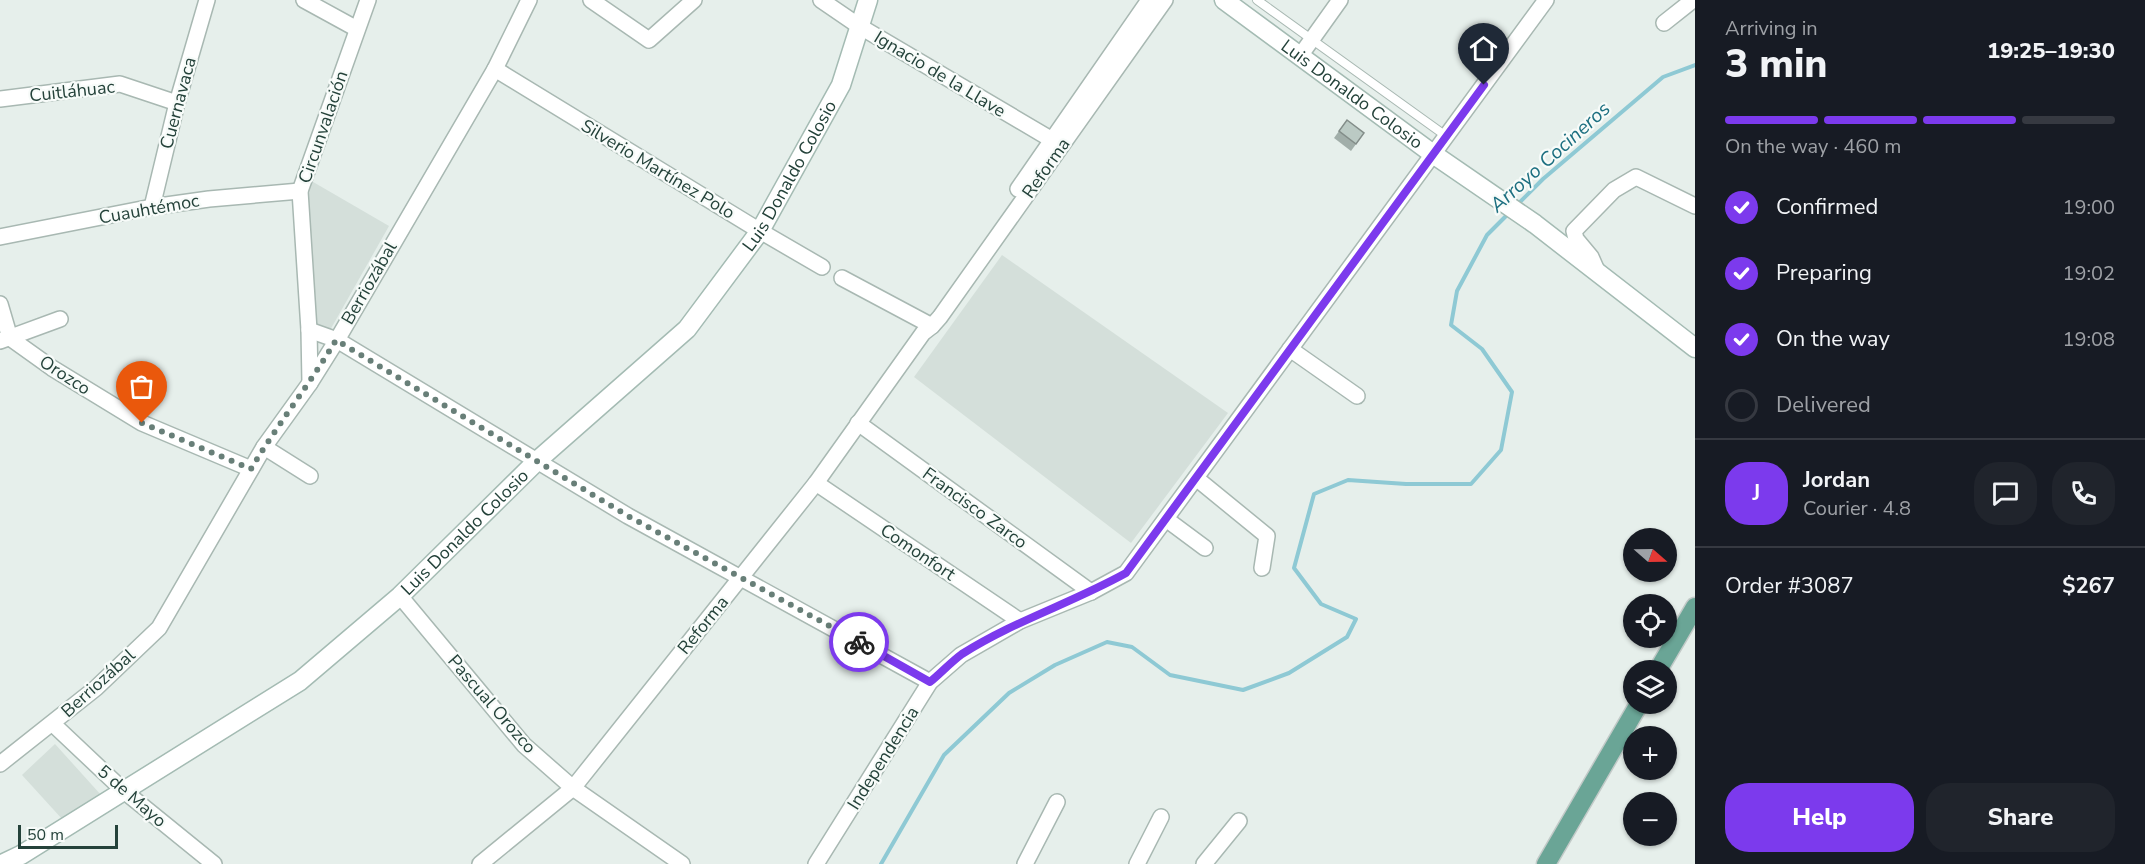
<!DOCTYPE html>
<html lang="en">
<head>
<meta charset="utf-8">
<style>
	body { margin:0; font-family:"Nunito Sans",sans-serif; background:#20242c; color:#f1f3f6; height:100vh; display:flex; flex-direction:column; font-size:22px; white-space:nowrap }
	* { box-sizing:border-box; margin:0 }
	p { font-size:20px; color:#9ea1a6 }
	.icon { flex:none; width:33px; height:33px; fill:none; stroke:currentColor; stroke-width:2; stroke-linecap:round; stroke-linejoin:round }
	.map { position:relative; flex:1; overflow:hidden }
	.details { display:flex; flex-direction:column; background:#171b24; width:450px }
	.details>* { flex:none }
	.needle { width:39px; rotate:110deg }
	.fabs { position:absolute; left:1623px; top:528px; display:grid; gap:12px }
	.fabs a { display:grid; place-items:center; width:54px; height:54px; border-radius:50%; background:#171b24; box-shadow:0 2px 4px #0004; font-size:30px }
	.scale { position:absolute; left:18px; bottom:15px; width:100px; box-sizing:border-box; padding-left:6px; border:3px solid #24423a; border-top:0; font-size:16px; line-height:21px; white-space:nowrap; color:#24423a; -webkit-text-stroke:4px #f7fbf9; paint-order:stroke }
	.pin { position:absolute; display:grid; place-items:center; width:51px; height:51px; color:#fff; margin:-62px -26px; border-radius:50% 50% 50% 0; rotate:-45deg; box-shadow:0 0 6px #0007 }
	.pin .icon { rotate:45deg }
	.courier { position:absolute; display:grid; place-items:center; width:60px; height:60px; margin:-30px; border:4px solid #7c3aed; border-radius:50%; background:#fff; color:#222; box-shadow:0 2px 8px #0007 }
	.overview em { font-style:normal; font-weight:800 }
	.overview div { display:flex; flex-direction:column-reverse }
	.overview { display:flex; align-items:center; justify-content:space-between; height:102px; padding:0 30px }
	h1 { font-size:39px; font-weight:800; line-height:45px }
	.bar { display:grid; grid-template-columns:repeat(4,1fr); gap:9px 6px; align-content:center; height:72px; padding:0 30px }
	.bar i { height:8px; border-radius:4px; background:#363941 }
	.bar .on { background:#7c3aed }
	.bar p { grid-column:span 4 }
	.line { display:flex; align-items:center; gap:15px; padding:0 30px; border-top:2px solid #363941 }
	.line div { flex:1 }
	.round { display:grid; place-items:center; flex:none; width:63px; height:63px; border-radius:24px; background:#20242c }
	ol { padding:0 30px; list-style:none }
	li { display:flex; align-items:center; gap:18px; height:66px }
	li p { margin-inline-start:auto }
	li .icon { padding:6px; border-radius:50%; background:#7c3aed; color:#fff; stroke-width:4 }
	li:last-child { color:#9ea1a6 }
	li i { width:33px; height:33px; border:3px solid #363941; border-radius:50% }
	.cta { display:flex; gap:12px; margin-top:auto; padding:12px 30px }
	.cta a { flex:1; height:69px; border-radius:24px; background:#7c3aed; color:#fff; font-size:24px; font-weight:800; line-height:69px; text-align:center }
	.cta a+a { background:#20242c; color:#f1f3f6 }
	main { display:flex; flex:1; min-height:0 }
	.map>svg:first-child { display:block }
	.built { fill:#d4dfda }
	.lines { fill:none; stroke-linecap:round; stroke-linejoin:round }
	.stream { stroke:#8ec9d4; stroke-width:4 }
	.service-casing { stroke:#a8b8b2; stroke-width:10 }
	.minor-casing { stroke:#a8b8b2; stroke-width:18 }
	.secondary-casing { stroke:#a4bbb3; stroke-width:21 }
	.primary-casing { stroke:#c2cac8; stroke-width:21 }
	.service { stroke:#fff; stroke-width:8 }
	.minor { stroke:#fff; stroke-width:15 }
	.secondary { stroke:#fff; stroke-width:18 }
	.primary { stroke:#6aa596; stroke-width:18 }
	.wall { fill:#a1aea9 }
	.building { fill:#bbcac4; stroke:#838d89; stroke-width:1.5 }
	.done { stroke:#687f78; stroke-width:6; stroke-dasharray:0 10.8 }
	.route { stroke:#7c3aed; stroke-width:8 }
	.labels { text-anchor:middle; dominant-baseline:central; stroke-width:4.5; stroke-linejoin:round; paint-order:stroke }
	.street-label { font-size:18px; fill:#24423a; stroke:#f7fbf9 }
	.water-label { font-size:20px; font-style:italic; fill:#1c6f80; stroke:#f7fbf9 }
</style>
</head>
<body>
<main>
<div class="map">
<svg width="1695" height="864" viewBox="0 0 1695 864">
	<rect width="100%" height="100%" fill="#e6efeb"/>
	<g class="built">
		<path d="M308,179L389,226L329,332L311,322L303,192Z"/>
		<path d="M1002,255L1228,413L1131,543L914,377Z"/>
		<path d="M55,744L101,795L63,820L22,775Z"/>
	</g>
	<g class="lines">
		<g class="stream">
			<path d="M1516,206L1543,179L1663,77L1695,65"/>
			<path d="M881,864L944,755L1009,693L1055,665L1107,642L1132,647L1170,675L1243,690L1289,673L1347,637L1356,619L1321,604L1294,568L1314,494L1348,480L1406,484H1471L1501,450L1512,392L1482,349L1451,325L1457,291L1487,235L1509,213"/>
		</g>
		<g class="service-casing">
			<path id="service" d="M1257,0L1446,136"/>
		</g>
		<g class="minor-casing">
			<g id="minor">
				<path d="M304,0L357,29"/>
				<path d="M591,0L649,40L694,0"/>
				<path d="M821,0L859,26L1059,144"/>
				<path d="M1664,23L1693,0"/>
				<path d="M1300,56L1340,0"/>
				<path d="M495,69L760,231L822,267"/>
				<path d="M0,99L120,84L177,103"/>
				<path d="M1018,189L1149,0"/>
				<path d="M152,207L177,103L207,0"/>
				<path d="M0,237L152,207L209,199L300,191"/>
				<path d="M1598,273L1591,257L1576,239L1574,231L1614,190L1636,177L1695,206"/>
				<path d="M842,278L932,326"/>
				<path d="M0,304L10,338L52,368L142,423L251,469"/>
				<path d="M309,330L337,340L628,516L930,682"/>
				<path d="M0,341L60,319"/>
				<path d="M1290,349L1357,396"/>
				<path d="M310,383L309,330L300,191L368,0"/>
				<path d="M858,423L1091,592"/>
				<path d="M264,447L310,476"/>
				<path d="M1196,478L1267,536L1262,568"/>
				<path d="M816,483L1020,621"/>
				<path d="M1166,519L1205,548"/>
				<path d="M400,596L524,745L573,788L682,864"/>
				<path d="M53,724L124,791L214,864"/>
				<path d="M0,764L96,688L159,628L264,447L310,383L337,340L495,69L529,0"/>
				<path d="M480,864L573,788L816,483L923,333L932,326L940,317L1165,0"/>
				<path d="M816,864L930,682L961,655L1020,621L1091,592L1126,573L1546,0"/>
				<path d="M1025,864L1057,802"/>
				<path d="M1137,864L1161,817"/>
				<path d="M1204,864L1239,821"/>
			</g>
		</g>
		<g class="secondary-casing">
			<g id="secondary">
				<path id="s1" d="M1224,0L1433,154L1535,224L1695,348"/>
				<path id="s2" d="M2,864L21,855L300,681L400,596L538,460L687,329L760,231L841,85L868,0"/>
			</g>
		</g>
		<g class="primary-casing">
			<g id="primary">
				<path d="M1658,670L1695,607"/>
				<path d="M1546,864L1639,704"/>
			</g>
		</g>
		<use href="#service" class="service"/>
		<use href="#minor" class="minor"/>
		<use href="#secondary" class="secondary"/>
		<use href="#primary" class="primary"/>
	</g>
	<path class="wall" d="M1347,120L1364,133L1351,151L1334,138Z"/>
	<path class="building" d="M1347,120L1364,133L1356,144L1339,131Z"/>
	<g class="lines">
		<path class="done" d="M142,423L251,469C277,425 310,384 336,340L628,516L859,642"/>
		<path class="route" d="M859,642L930,682C941,673 951,662 962,654C1014,621 1072,603 1126,573L1484,85"/>
	</g>
	<g class="labels">
		<g class="street-label">
			<text transform="translate(940 74) rotate(31)">Ignacio de la Llave</text>
			<text transform="translate(72 91) rotate(-6)">Cuitláhuac</text>
			<text stroke="none"><textPath href="#s1" startOffset="159">Luis Donaldo Colosio</textPath></text>
			<text transform="translate(178 103) rotate(-75)">Cuernavaca</text>
			<text transform="translate(323 127) rotate(-71)">Circunvalación</text>
			<text transform="translate(1046 168) rotate(-55)">Reforma</text>
			<text transform="translate(658 169) rotate(31)">Silverio Martínez Polo</text>
			<text stroke="none"><textPath href="#s2" startOffset="1058">Luis Donaldo Colosio</textPath></text>
			<text transform="translate(149 209) rotate(-10)">Cuauhtémoc</text>
			<text transform="translate(369 283) rotate(-60)">Berriozábal</text>
			<text transform="translate(65 375) rotate(33)">Orozco</text>
			<text transform="translate(975 508) rotate(36)">Francisco Zarco</text>
			<text stroke="none"><textPath href="#s2" startOffset="572">Luis Donaldo Colosio</textPath></text>
			<text transform="translate(918 552) rotate(34)">Comonfort</text>
			<text transform="translate(703 625) rotate(-51)">Reforma</text>
			<text transform="translate(98 683) rotate(-42)">Berriozábal</text>
			<text transform="translate(492 704) rotate(49)">Pascual Orozco</text>
			<text transform="translate(883 758) rotate(-58)">Independencia</text>
			<text transform="translate(132 796) rotate(41)">5 de Mayo</text>
		</g>
		<g class="water-label">
			<text transform="translate(1550 157) rotate(-42)">Arroyo Cocineros</text>
		</g>
	</g>
</svg>
<div class="fabs">
<a><svg class="needle" viewBox="-14 -14 28 28"><path d="M0-13l5 13h-10z" fill="#e53935"/><path d="M0 13l5-13h-10z" fill="#9ea1a6"/></svg></a>
<a><svg class="icon" aria-label="locate" viewBox="0 0 24 24"><circle cx="12" cy="12" r="6"/><path d="M12 2v4M12 18v4M2 12h4M18 12h4"/></svg></a>
<a><svg class="icon" aria-label="layers" viewBox="0 0 24 24"><path d="M12 4l9 5-9 5-9-5zM3 14l9 5 9-5"/></svg></a>
<a>+</a>
<a>−</a>
</div>
<div class="scale">50 m</div>
<div class="pin" style="left:142px;top:423px;background:#ea580c"><svg class="icon" aria-label="bag" viewBox="0 0 24 24"><path d="M5 8h14l-1 12H6zM9 8a3 3 0 0 1 6 0"/></svg></div>
<div class="pin" style="left:1484px;top:85px;background:#1f2937"><svg class="icon" aria-label="home" viewBox="0 0 24 24"><path d="M3 11l9-7 9 7M6 9v11h12V9"/></svg></div>
<div class="courier" style="left:859px;top:642px"><svg class="icon" aria-label="bike" viewBox="0 0 24 24"><circle cx="6" cy="16" r="4"/><circle cx="18" cy="16" r="4"/><path d="M6 16l4-8h5l3 8M10 8l3 8H6M13 5h3"/></svg></div>
</div>
<section class="details">
<div class="overview"><div><h1>3 min</h1><p>Arriving in</p></div><em>19:25–19:30</em></div>
<div class="bar"><i class="on"></i><i class="on"></i><i class="on"></i><i></i><p>On the way · 460 m</p></div>
<ol>
<li><svg class="icon" aria-label="check" viewBox="0 0 24 24"><path d="M5 12l5 5 9-10"/></svg>Confirmed<p>19:00</p></li>
<li><svg class="icon" aria-label="check" viewBox="0 0 24 24"><path d="M5 12l5 5 9-10"/></svg>Preparing<p>19:02</p></li>
<li><svg class="icon" aria-label="check" viewBox="0 0 24 24"><path d="M5 12l5 5 9-10"/></svg>On the way<p>19:08</p></li>
<li><i></i>Delivered</li>
</ol>
<div class="line" style="height:108px"><b class="round" style="background:#7c3aed;color:#fff">J</b><div><b>Jordan</b><p>Courier · 4.8</p></div><a class="round"><svg class="icon" aria-label="chat" viewBox="0 0 24 24"><path d="M4 5h16v11H9l-5 4z"/></svg></a><a class="round"><svg class="icon" aria-label="phone" viewBox="0 0 24 24"><path d="M5 4h4l2 5-3 2q2 4 5 5l2-3 5 2v4C11 20 4 13 5 4z"/></svg></a></div>
<div class="line" style="height:78px"><div>Order #3087</div><b>$267</b></div>
<div class="cta"><a>Help</a><a>Share</a></div>
</section>
</main>
</body>
</html>
